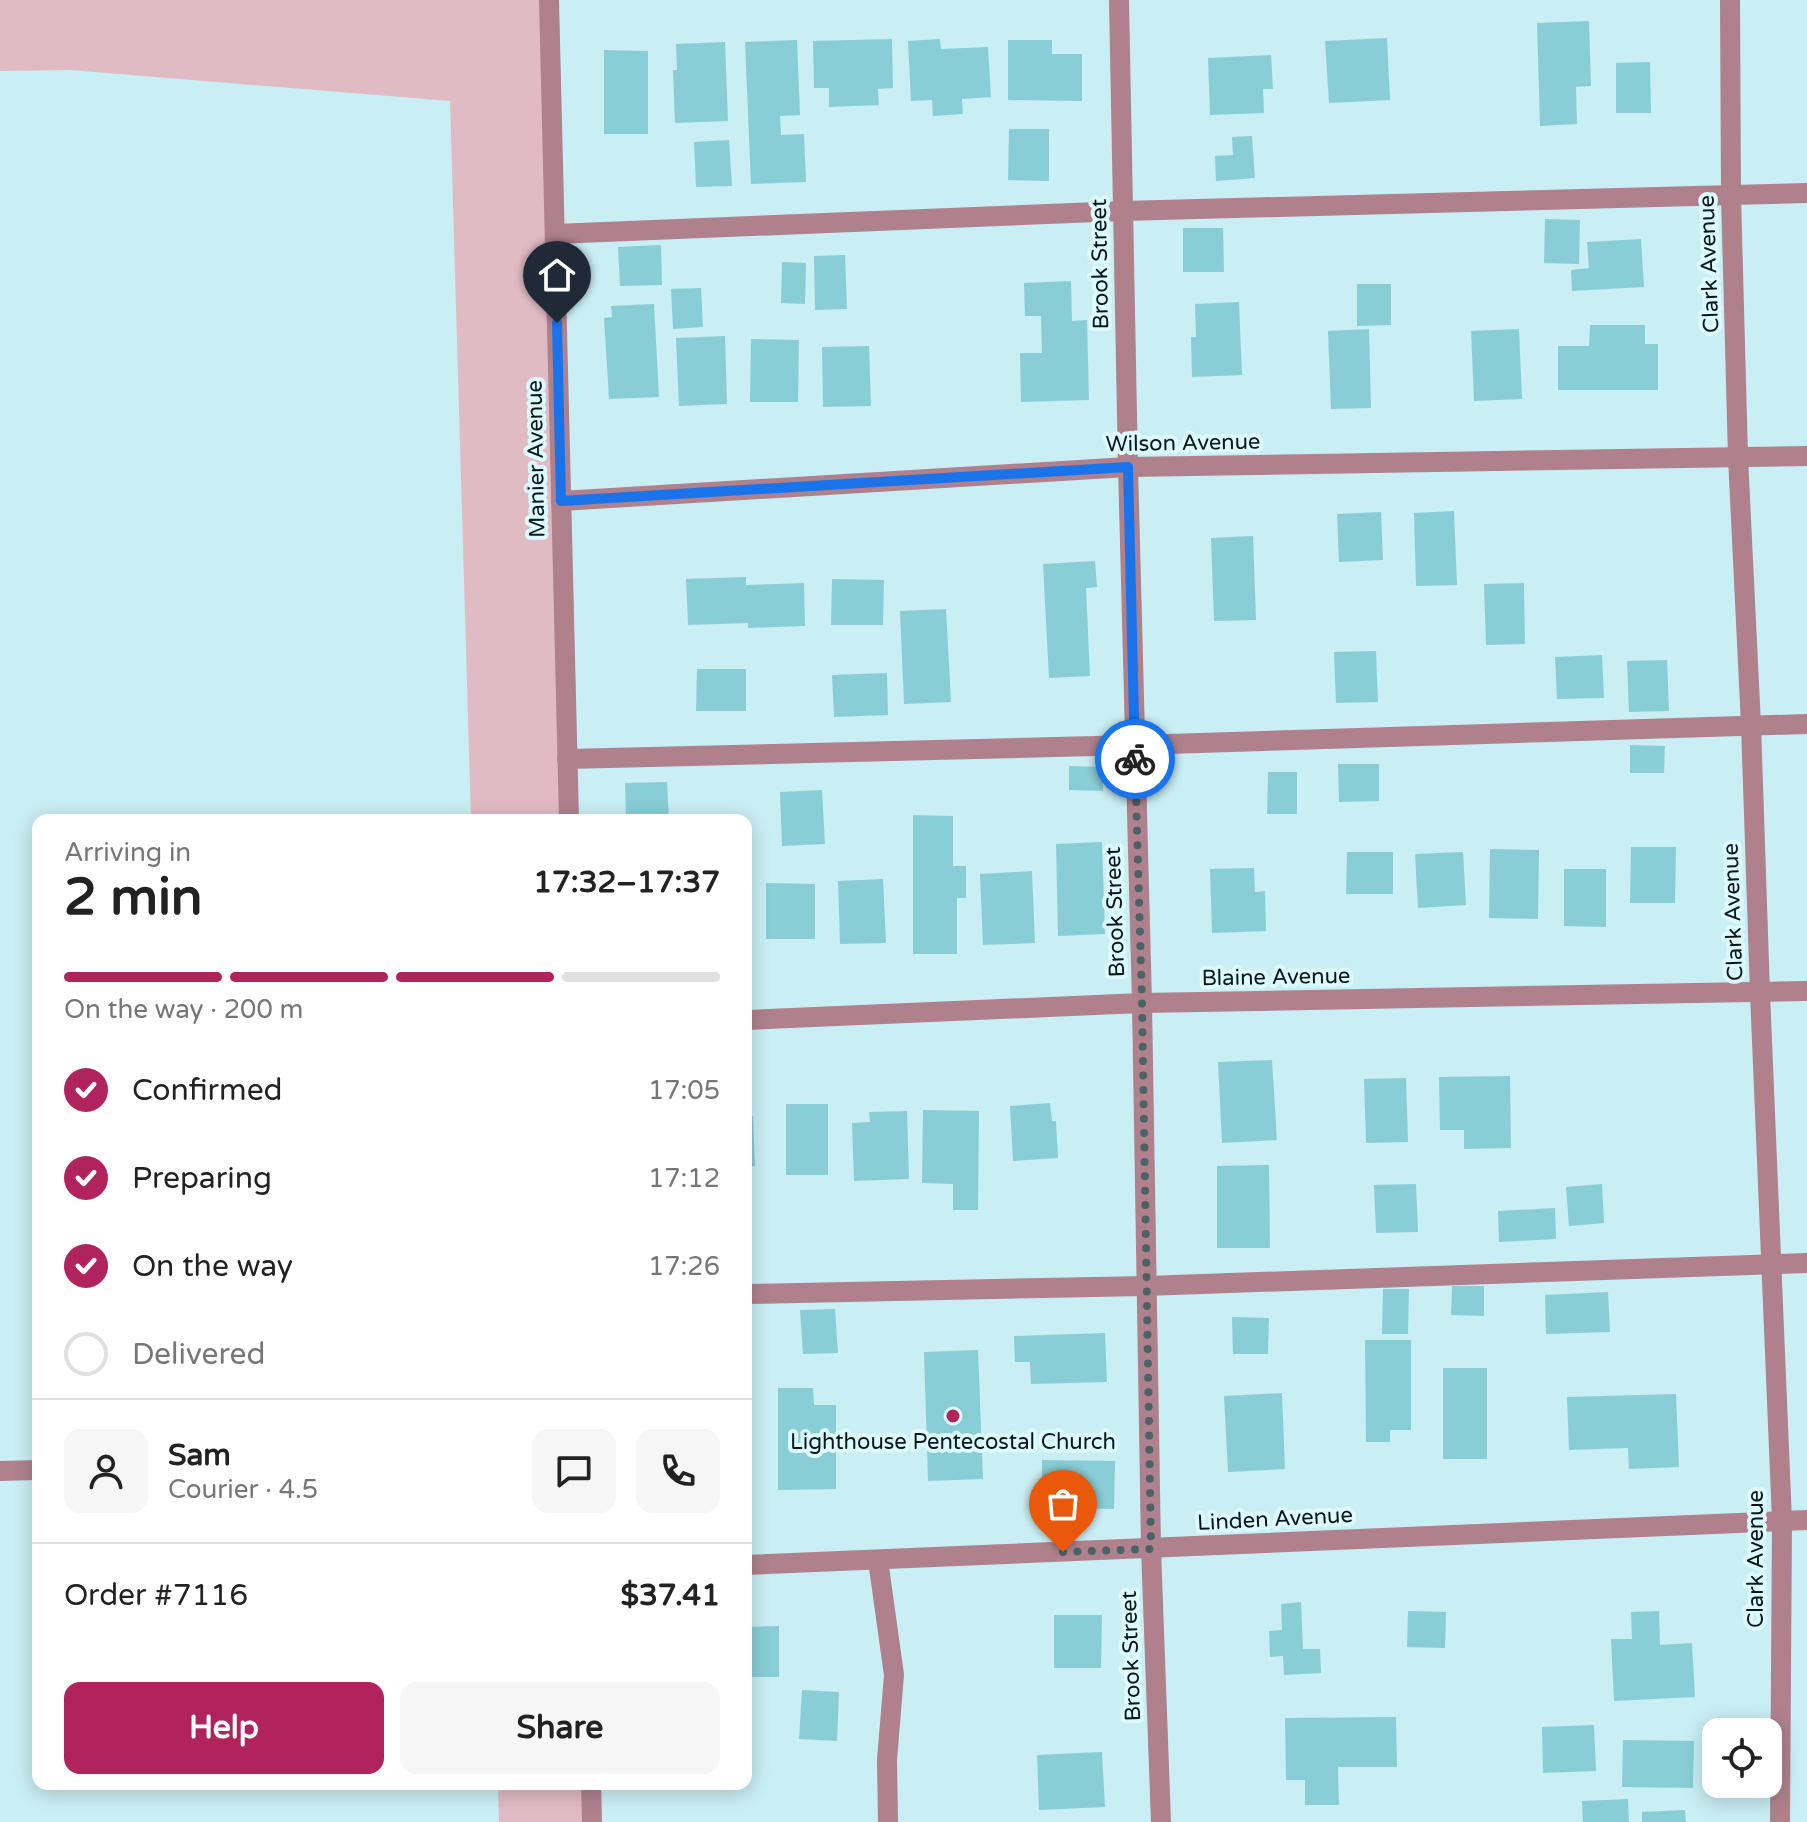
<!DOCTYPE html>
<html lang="en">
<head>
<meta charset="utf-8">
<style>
	body { margin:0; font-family:"Varela Round",sans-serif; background:#f6f6f6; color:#222; height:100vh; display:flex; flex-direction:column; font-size:30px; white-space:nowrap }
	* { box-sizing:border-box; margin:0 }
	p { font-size:26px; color:#767676 }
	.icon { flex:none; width:44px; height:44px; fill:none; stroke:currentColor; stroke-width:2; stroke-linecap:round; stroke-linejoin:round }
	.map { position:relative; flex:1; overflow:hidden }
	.side { position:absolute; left:32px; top:814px; width:720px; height:976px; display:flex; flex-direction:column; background:#fff; border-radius:16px; box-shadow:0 4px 20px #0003 }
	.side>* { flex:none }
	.fabs { position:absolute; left:1702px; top:1718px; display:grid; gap:16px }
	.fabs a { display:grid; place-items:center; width:80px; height:80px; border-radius:16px; background:#fff; box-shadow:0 4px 20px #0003; font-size:40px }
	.pin { position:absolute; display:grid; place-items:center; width:68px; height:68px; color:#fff; margin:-82px -34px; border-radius:50% 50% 50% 0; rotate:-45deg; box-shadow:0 0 8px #0007 }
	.pin .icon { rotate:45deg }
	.courier { position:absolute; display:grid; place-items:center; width:80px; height:80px; margin:-40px; border:6px solid #1a73e8; border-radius:50%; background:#fff; color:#222; box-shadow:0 2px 10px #0007 }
	.head em { font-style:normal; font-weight:700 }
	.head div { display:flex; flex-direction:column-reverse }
	.head { display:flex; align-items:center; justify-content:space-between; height:136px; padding:0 32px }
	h1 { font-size:52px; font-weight:700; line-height:60px }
	.bar { display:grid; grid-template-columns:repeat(4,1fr); gap:12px 8px; align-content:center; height:96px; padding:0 32px }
	.bar i { height:10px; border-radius:6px; background:#e0e0e0 }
	.bar .active { background:#b0235c }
	.bar p { grid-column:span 4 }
	.line { display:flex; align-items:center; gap:20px; padding:0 32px; border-top:2px solid #e0e0e0 }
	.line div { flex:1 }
	.round { display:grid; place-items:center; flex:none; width:84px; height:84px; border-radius:16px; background:#f6f6f6 }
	ol { padding:0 32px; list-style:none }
	li { display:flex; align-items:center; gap:24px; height:88px }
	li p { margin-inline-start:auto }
	li .icon { padding:8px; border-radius:50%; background:#b0235c; color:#fff; stroke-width:4 }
	li:last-child { color:#767676 }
	li i { width:44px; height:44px; border:4px solid #e0e0e0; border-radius:50% }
	.button { display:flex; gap:16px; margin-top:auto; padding:16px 32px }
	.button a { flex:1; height:92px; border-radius:16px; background:#b0235c; color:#fff; font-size:32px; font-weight:700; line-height:92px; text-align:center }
	.button a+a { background:#f6f6f6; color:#222 }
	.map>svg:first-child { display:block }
	.green { fill:#e1bbc4 }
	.building { fill:#89ced6 }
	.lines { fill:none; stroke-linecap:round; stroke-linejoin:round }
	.minor { stroke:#af818d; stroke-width:20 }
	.done { stroke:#4c6265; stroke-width:8; stroke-dasharray:0 14.4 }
	.route { stroke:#1a73e8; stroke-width:10 }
	.poi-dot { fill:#b0235c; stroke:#dcfafe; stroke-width:3 }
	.labels { text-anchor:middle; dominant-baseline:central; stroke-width:8; stroke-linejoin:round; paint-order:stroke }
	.street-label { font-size:22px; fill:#091719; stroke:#dcfafe }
	.poi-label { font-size:22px; fill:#091719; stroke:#dcfafe }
</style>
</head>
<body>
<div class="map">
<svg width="1807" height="1822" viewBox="0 0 1807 1822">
	<rect width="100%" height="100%" fill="#c9eef3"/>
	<g class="green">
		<path d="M0,0H549L569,820H471L450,101L70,70L0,71Z"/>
		<path d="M498,1784H591L592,1822H499Z"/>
	</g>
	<g class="building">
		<path d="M1589,21L1591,86L1576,87L1577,124L1540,126L1537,23Z"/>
		<path d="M1387,38L1390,100L1329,103L1325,41Z"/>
		<path d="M892,39L893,88L878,89L879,105L829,107V88H814L813,41Z"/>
		<path d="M940,39L941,49L988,47L991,97L962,99L963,114L933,116L932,100L911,101L908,41Z"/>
		<path d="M797,40L800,115L780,116L781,135L804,134L806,182L751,184L745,42Z"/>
		<path d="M1008,40H1052V54H1082V101L1008,100Z"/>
		<path d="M725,42L728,121L675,123L673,70H677L676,44Z"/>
		<path d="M604,50L648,51V134H604Z"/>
		<path d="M1271,55L1273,89H1263L1264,113L1210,115L1208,58Z"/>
		<path d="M1650,62L1651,113H1616V63Z"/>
		<path d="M1009,129H1049V181L1008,180Z"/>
		<path d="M1252,136L1255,178L1216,181L1215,156L1233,155L1232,137Z"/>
		<path d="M729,140L732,186L696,187L694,142Z"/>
		<path d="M1545,219L1580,220L1579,264L1544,263Z"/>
		<path d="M1183,228H1223L1224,272H1183Z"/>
		<path d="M1641,239L1644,287L1572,291L1571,270L1589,268L1587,242Z"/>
		<path d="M661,245L662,285L620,286L618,247Z"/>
		<path d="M845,255L847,309L815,310L814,256Z"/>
		<path d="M782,262L806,263L805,304L781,303Z"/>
		<path d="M1071,281L1072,321L1087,320L1089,400L1021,402L1020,353H1042L1041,316H1025L1024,283Z"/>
		<path d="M1357,284H1391V325L1357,326Z"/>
		<path d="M701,288L703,327L673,329L671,289Z"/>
		<path d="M1239,302L1242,375L1192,377L1191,337H1196L1195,304Z"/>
		<path d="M654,304L659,397L609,399L604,318L612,317L611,306Z"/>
		<path d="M1590,325H1645V344H1658V390H1558V346H1589Z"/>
		<path d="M1369,329L1371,408L1331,409L1328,331Z"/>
		<path d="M1519,329L1522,399L1474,401L1471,331Z"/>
		<path d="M725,336L727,404L679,406L676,338Z"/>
		<path d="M751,339L799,340L798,402H750Z"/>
		<path d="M869,346L871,406L823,407L822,347Z"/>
		<path d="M1454,511L1457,585L1416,586L1414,513Z"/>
		<path d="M1381,512L1383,560L1339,562L1337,514Z"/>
		<path d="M1253,536L1256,620L1214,621L1211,538Z"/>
		<path d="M1095,561L1097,587L1086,588L1090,676L1049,678L1043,564Z"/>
		<path d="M746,577V585L804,583L805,626L748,628V623L688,625L686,579Z"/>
		<path d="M832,579L884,580L883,625H831Z"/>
		<path d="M1524,583L1525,644L1486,645L1484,584Z"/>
		<path d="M946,609L951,702L904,704L900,611Z"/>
		<path d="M1376,651L1378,702L1336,703L1334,652Z"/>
		<path d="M1602,655L1604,698L1557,699L1555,657Z"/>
		<path d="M1667,660L1669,711L1629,712L1627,661Z"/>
		<path d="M697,669H746V711H696Z"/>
		<path d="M887,673L888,715L834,717L832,675Z"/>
		<path d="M1630,745L1665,746L1664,773H1630Z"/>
		<path d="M1338,764H1379V801L1339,802Z"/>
		<path d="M1069,766L1103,767V791L1069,790Z"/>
		<path d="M1268,772H1297V814H1267Z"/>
		<path d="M667,782L669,820H626L625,783Z"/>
		<path d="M822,790L825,844L782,846L780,792Z"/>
		<path d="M913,815L953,816V866H966V898H957V954H913Z"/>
		<path d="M1102,842L1105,934L1058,936L1056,844Z"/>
		<path d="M1631,847H1676L1675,903H1630Z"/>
		<path d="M1490,849L1539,850L1538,919L1489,918Z"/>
		<path d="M1347,852H1393V894H1346Z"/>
		<path d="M1463,852L1466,905L1418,908L1415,854Z"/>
		<path d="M1254,868L1255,892L1265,891L1266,931L1212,933L1210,869Z"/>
		<path d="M1564,869H1606V927L1564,926Z"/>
		<path d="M1032,871L1035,943L983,945L980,874Z"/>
		<path d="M883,879L886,943L840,944L838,881Z"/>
		<path d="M766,883L815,884V939H766Z"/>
		<path d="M1272,1060L1277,1140L1222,1143L1218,1062Z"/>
		<path d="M1510,1076L1511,1148L1464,1149V1130H1440L1439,1077Z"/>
		<path d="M1406,1078L1408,1142L1366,1143L1364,1079Z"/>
		<path d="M1050,1103L1052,1121H1056L1058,1158L1013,1161L1010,1106Z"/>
		<rect x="786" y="1104" width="42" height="71"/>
		<path d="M923,1110L979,1111L978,1210H953V1184L922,1183Z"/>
		<path d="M907,1111L909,1179L854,1181L852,1123L870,1122L869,1112Z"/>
		<path d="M753,1116L755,1166L746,1167V1117Z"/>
		<path d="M1269,1165L1270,1248H1217V1166Z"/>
		<path d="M1416,1184L1418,1232L1376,1233L1374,1185Z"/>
		<path d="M1602,1184L1604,1223L1569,1226L1566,1187Z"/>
		<path d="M1555,1208L1556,1239L1499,1242L1498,1211Z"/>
		<path d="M1452,1286H1484V1316L1451,1315Z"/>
		<path d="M1383,1289H1409L1408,1334H1382Z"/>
		<path d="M1608,1292L1610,1332L1546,1334L1545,1295Z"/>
		<path d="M835,1309L838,1353L803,1354L800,1310Z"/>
		<path d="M1232,1317L1269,1318L1268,1354H1233Z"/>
		<path d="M1105,1333L1107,1382L1031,1384L1030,1362H1015L1014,1336Z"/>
		<path d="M1365,1340H1411V1430H1390V1442H1366Z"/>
		<path d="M978,1350L983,1479L928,1481L924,1352Z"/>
		<rect x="1443" y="1368" width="44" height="91"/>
		<path d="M778,1388H813L814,1405H836V1489L778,1490Z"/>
		<path d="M1282,1393L1285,1469L1228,1472L1224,1396Z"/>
		<path d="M1676,1394L1679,1467L1629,1469L1628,1448L1569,1450L1567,1397Z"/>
		<rect x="746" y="1415" width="4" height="72"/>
		<path d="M1042,1460L1115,1461L1114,1509L1042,1508Z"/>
		<path d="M1301,1602L1303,1649H1320L1321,1673L1284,1675L1283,1656L1270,1657L1269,1631L1282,1630L1281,1604Z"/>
		<path d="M1408,1611L1446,1612L1445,1648L1407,1647Z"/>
		<path d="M1659,1611L1660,1645L1692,1643L1695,1697L1614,1701L1611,1639H1632L1631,1612Z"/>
		<path d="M1054,1615H1102L1101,1668H1054Z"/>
		<path d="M779,1626V1677H746V1627Z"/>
		<path d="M802,1690L839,1692L837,1741L799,1739Z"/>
		<path d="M1396,1717L1397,1767H1338L1339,1805H1305V1780H1286L1285,1718Z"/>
		<path d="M1594,1725L1596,1771L1543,1773L1542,1727Z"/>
		<path d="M1623,1740L1694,1741L1693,1788L1622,1787Z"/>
		<path d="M1102,1752L1105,1807L1039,1810L1037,1755Z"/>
		<path d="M1628,1799L1629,1822H1583L1582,1801Z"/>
		<path d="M1685,1810L1686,1822H1642V1812Z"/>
	</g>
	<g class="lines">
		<g class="minor">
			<path d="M549,0L569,820"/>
			<path d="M1119,0L1128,467L1142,1003L1151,1549L1161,1822"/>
			<path d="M1730,0L1731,196L1738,457L1751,725L1760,993L1782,1521L1780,1822"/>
			<path d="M555,234L1123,211L1807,193"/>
			<path d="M561,501L1128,467L1807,456"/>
			<path d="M567,759L1135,745L1807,724"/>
			<path d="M746,1020L1142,1003L1807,991"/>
			<path d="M746,1294L1146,1286L1807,1263"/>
			<path d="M0,1471L38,1470"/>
			<path d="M878,1560L894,1675L887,1760L888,1822"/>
			<path d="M746,1565L1807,1520"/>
			<path d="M591,1784L592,1822"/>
		</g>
	</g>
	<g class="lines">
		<path class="done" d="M1063,1552L1151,1549L1142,1003L1135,759"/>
		<path class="route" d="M557,323L561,501L1128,467L1135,759"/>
	</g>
	<circle class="poi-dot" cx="953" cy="1416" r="8"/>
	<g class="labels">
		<g class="street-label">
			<text transform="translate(1100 264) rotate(-91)">Brook Street</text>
			<text transform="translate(1709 264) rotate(-92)">Clark Avenue</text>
			<text transform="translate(1183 443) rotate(-1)">Wilson Avenue</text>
			<text transform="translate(536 459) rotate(-91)">Manier Avenue</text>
			<text transform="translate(1115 912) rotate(-92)">Brook Street</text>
			<text transform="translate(1733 912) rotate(-92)">Clark Avenue</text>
			<text transform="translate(1276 977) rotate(-1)">Blaine Avenue</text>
			<text transform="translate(1275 1519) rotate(-3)">Linden Avenue</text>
			<text transform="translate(1756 1559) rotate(-90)">Clark Avenue</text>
			<text transform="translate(1131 1656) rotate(-92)">Brook Street</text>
		</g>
		<g class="poi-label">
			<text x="953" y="1442">Lighthouse Pentecostal Church</text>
		</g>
	</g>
</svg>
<div class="fabs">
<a><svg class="icon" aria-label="locate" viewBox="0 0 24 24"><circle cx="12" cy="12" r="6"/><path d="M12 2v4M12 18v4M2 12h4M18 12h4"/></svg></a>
</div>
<div class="pin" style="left:1063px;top:1552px;background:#ea580c"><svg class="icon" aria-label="bag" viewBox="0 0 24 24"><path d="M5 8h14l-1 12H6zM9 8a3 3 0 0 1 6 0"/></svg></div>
<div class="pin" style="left:557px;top:323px;background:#1f2937"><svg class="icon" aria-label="home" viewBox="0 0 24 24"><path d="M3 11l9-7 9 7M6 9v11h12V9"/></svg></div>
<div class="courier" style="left:1135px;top:759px"><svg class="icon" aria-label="bike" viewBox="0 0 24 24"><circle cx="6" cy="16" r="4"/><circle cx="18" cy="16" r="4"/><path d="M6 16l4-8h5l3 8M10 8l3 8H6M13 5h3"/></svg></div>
<section class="side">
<div class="head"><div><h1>2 min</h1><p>Arriving in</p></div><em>17:32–17:37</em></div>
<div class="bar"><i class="active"></i><i class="active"></i><i class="active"></i><i></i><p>On the way · 200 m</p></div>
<ol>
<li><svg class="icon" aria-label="check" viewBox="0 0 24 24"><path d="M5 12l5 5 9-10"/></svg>Confirmed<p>17:05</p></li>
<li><svg class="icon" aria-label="check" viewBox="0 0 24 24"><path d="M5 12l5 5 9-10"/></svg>Preparing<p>17:12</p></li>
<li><svg class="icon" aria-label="check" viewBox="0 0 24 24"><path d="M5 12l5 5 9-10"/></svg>On the way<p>17:26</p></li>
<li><i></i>Delivered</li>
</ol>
<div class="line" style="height:144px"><a class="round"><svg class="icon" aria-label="person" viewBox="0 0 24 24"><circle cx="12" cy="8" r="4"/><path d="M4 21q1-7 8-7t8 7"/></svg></a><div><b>Sam</b><p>Courier · 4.5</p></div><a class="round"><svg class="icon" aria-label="chat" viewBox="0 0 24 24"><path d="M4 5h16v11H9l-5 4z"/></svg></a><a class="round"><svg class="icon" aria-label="phone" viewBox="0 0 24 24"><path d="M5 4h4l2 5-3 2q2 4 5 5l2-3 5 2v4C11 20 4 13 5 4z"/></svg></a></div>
<div class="line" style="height:104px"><div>Order #7116</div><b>$37.41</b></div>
<div class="button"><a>Help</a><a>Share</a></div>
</section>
</div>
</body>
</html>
